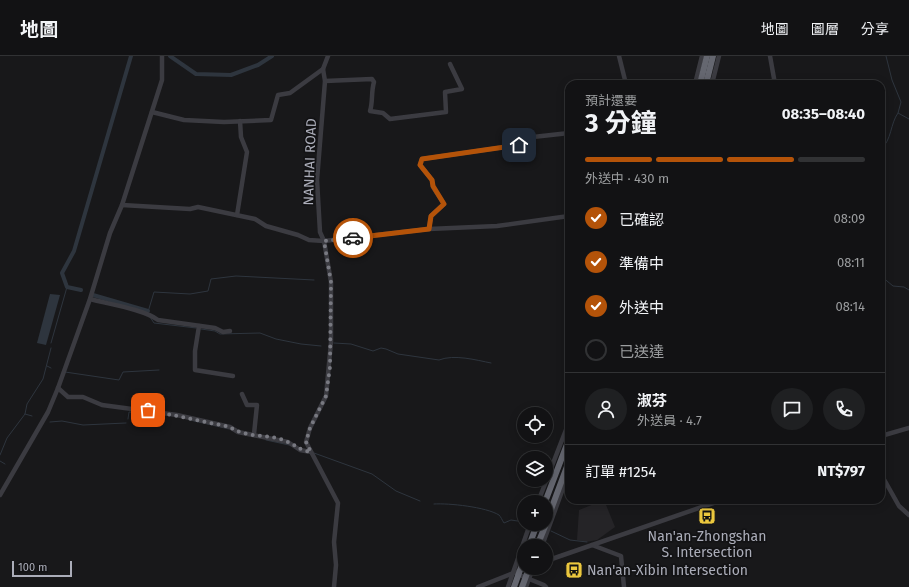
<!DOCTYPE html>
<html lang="zh-TW">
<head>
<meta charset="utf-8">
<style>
	body { margin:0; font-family:"Fira Sans","Noto Sans TC",sans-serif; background:#1f2022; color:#f1f3f6; height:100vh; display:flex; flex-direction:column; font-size:15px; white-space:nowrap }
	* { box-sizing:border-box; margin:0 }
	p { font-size:13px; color:#9c9ea0 }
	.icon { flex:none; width:22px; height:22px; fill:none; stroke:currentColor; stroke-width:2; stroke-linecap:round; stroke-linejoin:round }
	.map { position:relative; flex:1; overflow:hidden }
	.sheet { position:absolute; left:565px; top:24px; width:320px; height:424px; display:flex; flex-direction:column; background:#121214; border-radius:12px; box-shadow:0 2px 10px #0003,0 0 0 1px #313234 }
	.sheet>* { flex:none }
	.controls { position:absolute; left:517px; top:351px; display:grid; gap:8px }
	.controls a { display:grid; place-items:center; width:36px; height:36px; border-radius:50%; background:#121214; box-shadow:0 2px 10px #0003,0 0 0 1px #313234; font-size:20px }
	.scale { position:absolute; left:12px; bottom:10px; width:60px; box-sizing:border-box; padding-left:4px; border:2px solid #abadb9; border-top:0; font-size:11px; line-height:14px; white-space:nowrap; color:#abadb9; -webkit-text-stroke:3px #131315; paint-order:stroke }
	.pin { position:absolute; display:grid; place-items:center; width:34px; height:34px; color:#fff; margin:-17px; border-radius:8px; box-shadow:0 2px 6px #0006 }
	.courier { position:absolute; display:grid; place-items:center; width:40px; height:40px; margin:-20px; border:3px solid #b45309; border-radius:50%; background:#fff; color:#222; box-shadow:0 1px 5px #0007 }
	.overview em { font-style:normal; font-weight:700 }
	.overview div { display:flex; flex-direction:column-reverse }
	.overview { display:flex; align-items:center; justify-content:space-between; height:68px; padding:0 20px }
	h1 { font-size:26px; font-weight:700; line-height:30px }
	.bar { display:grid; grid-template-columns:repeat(4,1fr); gap:6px 4px; align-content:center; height:48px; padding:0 20px }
	.bar i { height:5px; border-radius:3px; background:#313234 }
	.bar .active { background:#b45309 }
	.bar p { grid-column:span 4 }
	.line { display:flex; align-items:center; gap:10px; padding:0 20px; border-top:1px solid #313234 }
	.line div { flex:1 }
	.round { display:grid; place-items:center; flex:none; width:42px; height:42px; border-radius:21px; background:#1f2022 }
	ol { padding:0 20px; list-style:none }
	li { display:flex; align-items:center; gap:12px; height:44px }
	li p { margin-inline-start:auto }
	li .icon { padding:4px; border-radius:50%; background:#b45309; color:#fff; stroke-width:4 }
	li:last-child { color:#9c9ea0 }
	li i { width:22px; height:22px; border:2px solid #313234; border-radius:50% }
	header { display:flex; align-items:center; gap:24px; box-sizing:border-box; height:56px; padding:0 20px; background:#121214; border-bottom:1px solid #313234 }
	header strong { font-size:19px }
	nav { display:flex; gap:22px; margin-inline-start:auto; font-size:14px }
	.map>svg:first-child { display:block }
	.built { fill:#252427 }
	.water { fill:#2e353e }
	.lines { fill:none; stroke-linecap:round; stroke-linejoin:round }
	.stream { stroke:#2e353e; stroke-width:1 }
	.canal { stroke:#2e353e; stroke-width:4 }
	.minor { stroke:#3b3b41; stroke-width:4.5 }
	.highway { stroke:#656770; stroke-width:6 }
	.highway-bridge { stroke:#656770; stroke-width:6 }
	.done { stroke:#787981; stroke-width:4; stroke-dasharray:0 7.2 }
	.route { stroke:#b45309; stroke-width:5 }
	.labels { text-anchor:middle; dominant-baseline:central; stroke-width:3.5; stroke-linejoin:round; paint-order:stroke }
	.street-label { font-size:14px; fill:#abadb9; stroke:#131315 }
	.poi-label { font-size:14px; fill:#abadb9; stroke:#131315 }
</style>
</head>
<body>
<header>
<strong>地圖</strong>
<nav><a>地圖</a><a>圖層</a><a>分享</a></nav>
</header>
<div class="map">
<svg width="909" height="531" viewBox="0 0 909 531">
	<rect width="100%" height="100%" fill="#18181a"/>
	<path class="built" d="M604,444L615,471L597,484L586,486L577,484L579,454Z"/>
	<path class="water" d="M50,238L60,239L46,289L37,287Z"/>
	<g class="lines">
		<g class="stream">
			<path d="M886,0L892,24L901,46L898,57L909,63"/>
			<path d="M881,93C892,84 890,68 898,57"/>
			<path d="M881,220L893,230L904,231L909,234"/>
			<path d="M148,256L154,236L190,238L208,235L211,223L236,220L314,224"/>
			<path d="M150,261L154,267L196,272"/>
			<path d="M201,273L215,275L220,278L260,277L276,283L301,288L321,290"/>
			<path d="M51,287L67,231"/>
			<path d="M334,287L351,288L373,295L381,292L386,293L398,298L439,304C454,298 476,304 491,307"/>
			<path d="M47,310L51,312"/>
			<path d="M65,316L119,324L123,316L159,314"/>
			<path d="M25,358L32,360"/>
			<path d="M128,363L129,356L145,357"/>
			<path d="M190,364L229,373"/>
			<path d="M50,366L62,365L83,369L126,367"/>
			<path d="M266,384L289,389"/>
			<path d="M314,397L372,418L396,435L420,445"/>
			<path d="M0,399L7,382L25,358L27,348L43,323L51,292"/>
			<path d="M0,405L5,408"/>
			<path d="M434,448C449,447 486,451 499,459C501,461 502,464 504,467L511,464L524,466"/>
			<path d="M551,475L570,484L587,486"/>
		</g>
		<g class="canal">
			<path d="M170,0L196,18L231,19L258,9L272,0"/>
			<path d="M81,234L67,231L62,217L74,195L131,0"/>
			<path d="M93,239L148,255"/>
		</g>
		<g class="minor">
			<path d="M328,0L323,13L325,25L317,124L320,176L324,185L331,226V286L326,340L310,372L306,386L338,447L334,486L336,509L334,531"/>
			<path d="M619,0L626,28"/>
			<path d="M770,0L775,28"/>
			<path d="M325,25L372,23L374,26C371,36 373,46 370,55L383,57L390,63L446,56L445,36L462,33L450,8"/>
			<path d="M695,28L702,0"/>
			<path d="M712,28L719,0"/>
			<path d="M152,56L184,64L224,66L271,64L278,39L290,37L323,13"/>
			<path d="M122,149L190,153L198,151L255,163L266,170L298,179L309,184L324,185L429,173L497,170L569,160"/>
			<path d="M237,159L247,96L241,81L240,65"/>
			<path d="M429,173L431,160L444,148L433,131L432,124L420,109L422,103L519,89L524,82L569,77"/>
			<path d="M90,243C108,248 143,253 158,264L215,272L223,276L230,275"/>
			<path d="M199,270L195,295V314L233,320"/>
			<path d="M58,332L68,341H83L102,349L177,359L230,371L238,376L288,386L300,394L311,396"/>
			<path d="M242,338L247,349H257L254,378"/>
			<path d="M881,380L909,372"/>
			<path d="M881,418L899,450L909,459"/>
			<path d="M0,439L48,356L58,332L90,243L110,177L122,149L162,24V0"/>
			<path d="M538,446L569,366"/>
			<path d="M592,489L621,500L624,531"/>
			<path d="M542,490L569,416"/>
			<path d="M546,505L722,444"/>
			<path d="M517,518L544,529L546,531"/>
			<path d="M478,531L526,512"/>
			<path d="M508,531L530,468"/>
			<path d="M526,531L533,512"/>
		</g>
		<g class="highway">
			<path d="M700,28L707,0"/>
			<path d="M706,28L713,0"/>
			<path d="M545,446L569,383"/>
			<path d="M546,467L569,405"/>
			<path d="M529,490L537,468"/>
			<path d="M537,490L546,468"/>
		</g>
		<g class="highway-bridge">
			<path d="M514,531L524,503"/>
			<path d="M522,531L529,512"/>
		</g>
	</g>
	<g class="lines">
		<path class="done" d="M148,354L230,371C247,383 270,377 288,386C299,391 299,394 311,396L306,386L310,372L326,340L330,311L331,226L324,185L353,182"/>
		<path class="route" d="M353,182L429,173L431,160L444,148L433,130L432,124L420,109L422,103L519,89"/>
	</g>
	<defs>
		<g id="bus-square" transform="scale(0.9)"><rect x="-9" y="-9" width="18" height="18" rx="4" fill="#ecc83e" stroke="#131315"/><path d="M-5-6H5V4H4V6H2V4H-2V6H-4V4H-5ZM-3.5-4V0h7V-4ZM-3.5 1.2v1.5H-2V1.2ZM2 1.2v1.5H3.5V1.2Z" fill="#111"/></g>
	</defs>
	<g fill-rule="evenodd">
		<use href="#bus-square" x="707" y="460"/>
		<use href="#bus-square" x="574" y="514"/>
	</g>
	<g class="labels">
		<g class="street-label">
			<text transform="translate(310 106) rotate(-88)">NANHAI ROAD</text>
		</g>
		<g class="poi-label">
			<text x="707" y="480">Nan'an-Zhongshan<tspan x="707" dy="16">S. Intersection</tspan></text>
			<text x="587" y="514" text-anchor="start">Nan'an-Xibin Intersection</text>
		</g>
	</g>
</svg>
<div class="controls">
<a><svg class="icon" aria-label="locate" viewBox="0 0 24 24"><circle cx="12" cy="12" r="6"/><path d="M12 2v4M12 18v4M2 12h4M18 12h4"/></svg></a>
<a><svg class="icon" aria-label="layers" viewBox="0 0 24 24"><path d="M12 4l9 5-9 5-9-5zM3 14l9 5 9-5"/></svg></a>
<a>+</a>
<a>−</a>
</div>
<div class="scale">100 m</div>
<div class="pin" style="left:148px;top:354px;background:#ea580c"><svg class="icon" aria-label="bag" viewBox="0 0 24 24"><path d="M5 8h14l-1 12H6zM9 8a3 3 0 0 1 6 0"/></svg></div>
<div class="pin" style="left:519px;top:89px;background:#1f2937"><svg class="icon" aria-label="home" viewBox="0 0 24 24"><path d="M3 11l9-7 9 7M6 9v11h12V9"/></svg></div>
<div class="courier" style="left:353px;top:182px"><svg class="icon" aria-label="car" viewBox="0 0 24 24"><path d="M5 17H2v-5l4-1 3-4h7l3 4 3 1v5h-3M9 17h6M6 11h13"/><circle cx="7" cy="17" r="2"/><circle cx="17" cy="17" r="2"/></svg></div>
<section class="sheet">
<div class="overview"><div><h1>3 分鐘</h1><p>預計還要</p></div><em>08:35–08:40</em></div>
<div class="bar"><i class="active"></i><i class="active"></i><i class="active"></i><i></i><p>外送中 · 430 m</p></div>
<ol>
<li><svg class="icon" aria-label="check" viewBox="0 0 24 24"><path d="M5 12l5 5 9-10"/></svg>已確認<p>08:09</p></li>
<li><svg class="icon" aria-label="check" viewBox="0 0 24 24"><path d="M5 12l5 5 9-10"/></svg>準備中<p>08:11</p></li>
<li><svg class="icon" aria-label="check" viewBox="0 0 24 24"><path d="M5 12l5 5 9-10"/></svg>外送中<p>08:14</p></li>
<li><i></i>已送達</li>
</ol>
<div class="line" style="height:72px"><a class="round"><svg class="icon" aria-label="person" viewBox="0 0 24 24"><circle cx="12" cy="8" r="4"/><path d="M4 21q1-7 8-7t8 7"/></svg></a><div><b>淑芬</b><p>外送員 · 4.7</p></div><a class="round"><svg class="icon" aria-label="chat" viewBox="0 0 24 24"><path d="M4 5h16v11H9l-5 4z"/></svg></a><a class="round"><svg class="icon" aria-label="phone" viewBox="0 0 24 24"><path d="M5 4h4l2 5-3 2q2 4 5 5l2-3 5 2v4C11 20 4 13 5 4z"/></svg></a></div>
<div class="line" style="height:52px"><div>訂單 #1254</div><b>NT$797</b></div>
</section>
</div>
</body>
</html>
